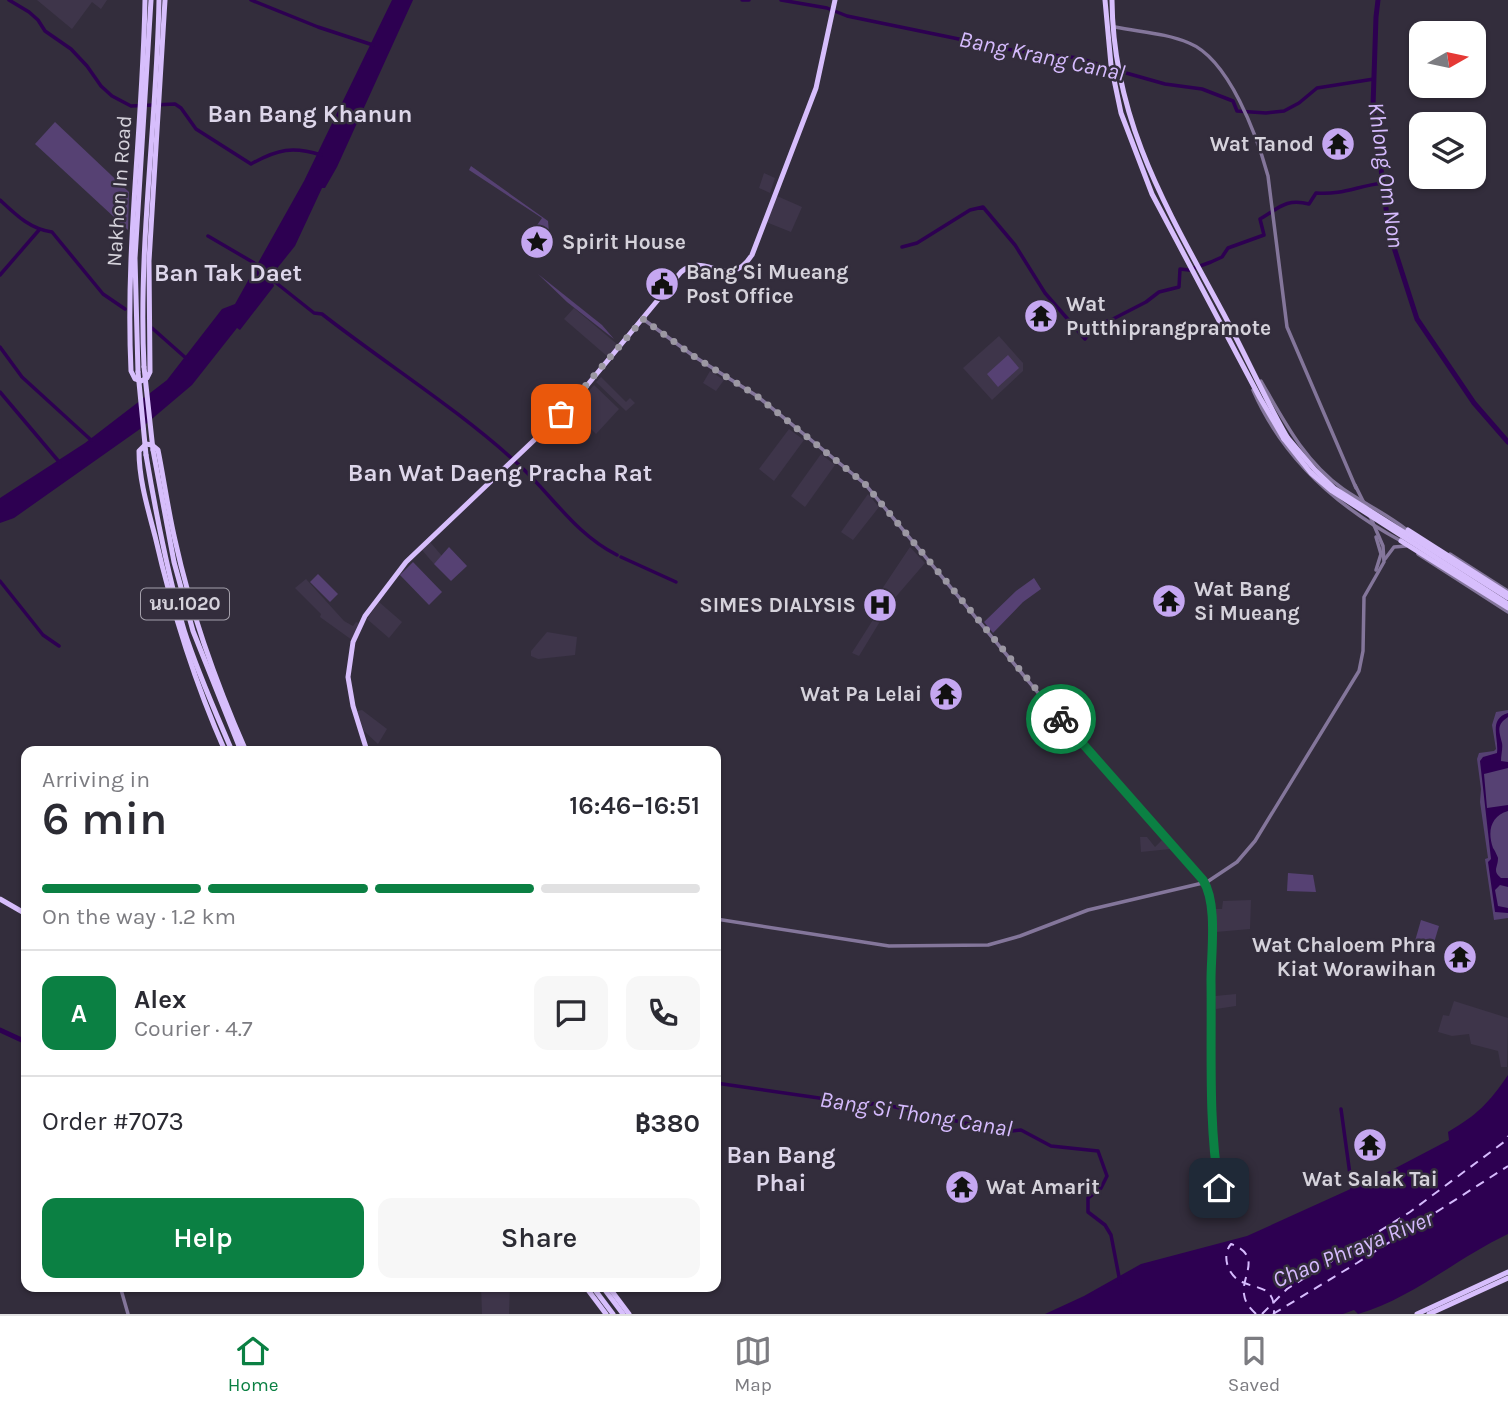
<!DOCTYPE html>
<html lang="en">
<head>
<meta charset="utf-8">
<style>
	body { margin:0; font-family:Karla,Sarabun,sans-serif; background:#f7f7f7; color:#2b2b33; height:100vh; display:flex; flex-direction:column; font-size:26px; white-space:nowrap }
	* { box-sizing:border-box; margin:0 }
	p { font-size:23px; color:#7c7c81 }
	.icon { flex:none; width:38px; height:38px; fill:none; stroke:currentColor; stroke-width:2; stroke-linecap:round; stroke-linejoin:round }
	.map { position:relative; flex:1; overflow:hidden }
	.side { position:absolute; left:21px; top:746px; width:700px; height:546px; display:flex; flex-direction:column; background:#fff; border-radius:14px; box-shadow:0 2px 5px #0004 }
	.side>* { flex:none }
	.needle { width:46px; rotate:81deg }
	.buttons { position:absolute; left:1409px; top:21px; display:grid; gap:14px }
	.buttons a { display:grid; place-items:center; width:77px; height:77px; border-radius:14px; background:#fff; box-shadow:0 2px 5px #0004; font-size:35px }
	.pin { position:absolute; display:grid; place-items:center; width:60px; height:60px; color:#fff; margin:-30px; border-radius:14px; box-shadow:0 4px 10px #0006 }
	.courier { position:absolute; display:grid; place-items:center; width:70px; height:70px; margin:-35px; border:5px solid #0b8043; border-radius:50%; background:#fff; color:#222; box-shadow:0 2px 9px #0007 }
	.overview em { font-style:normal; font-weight:600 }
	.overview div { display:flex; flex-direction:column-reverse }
	.overview { display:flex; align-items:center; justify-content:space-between; height:119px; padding:0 21px }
	h1 { font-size:46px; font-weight:600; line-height:52px }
	.bar { display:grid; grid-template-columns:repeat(4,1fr); gap:10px 7px; align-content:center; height:84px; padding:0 21px }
	.bar i { height:9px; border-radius:5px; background:#e1e1e2 }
	.bar .selected { background:#0b8043 }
	.bar p { grid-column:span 4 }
	.line { display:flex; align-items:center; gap:18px; padding:0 21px; border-top:2px solid #e1e1e2 }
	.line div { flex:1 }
	.round { display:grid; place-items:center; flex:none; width:74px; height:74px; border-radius:14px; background:#f7f7f7 }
	.cta { display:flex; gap:14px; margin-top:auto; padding:14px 21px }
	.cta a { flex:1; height:80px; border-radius:14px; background:#0b8043; color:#fff; font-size:28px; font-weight:600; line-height:80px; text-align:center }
	.cta a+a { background:#f7f7f7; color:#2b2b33 }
	.tab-bar { display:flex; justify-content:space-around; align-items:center; height:98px; border-top:2px solid #e1e1e2; background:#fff; font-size:19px; color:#7c7c81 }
	.tab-bar a { display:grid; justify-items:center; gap:4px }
	.tab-bar .selected { color:#0b8043 }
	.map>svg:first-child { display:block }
	.built { fill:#3e354a }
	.green { fill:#564173 }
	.water { fill:#2d0051 }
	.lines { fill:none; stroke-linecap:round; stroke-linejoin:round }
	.canal { stroke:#2d0051; stroke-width:3.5 }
	.river { stroke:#2d0051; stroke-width:5 }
	.ferry { stroke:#d6bbfe; stroke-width:2; stroke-dasharray:9 7; stroke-linecap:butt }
	.minor { stroke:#84769b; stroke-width:3.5 }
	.major { stroke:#d7befc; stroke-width:5 }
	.major-bridge { stroke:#d7befc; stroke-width:5 }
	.done { stroke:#9c98a3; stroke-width:7; stroke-dasharray:0 12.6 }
	.route { stroke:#0b8043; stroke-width:9 }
	.labels { text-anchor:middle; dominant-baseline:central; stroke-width:5; stroke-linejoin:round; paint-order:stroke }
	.shield { fill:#332d3c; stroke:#a4a0ab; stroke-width:2 }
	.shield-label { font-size:19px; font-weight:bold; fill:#d5d2db }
	.poi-label { font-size:21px; font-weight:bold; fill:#d5d2db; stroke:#332d3c; text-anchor:start }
	.street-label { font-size:21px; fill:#d5d2db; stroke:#332d3c }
	.water-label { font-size:23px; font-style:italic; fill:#d6bbfe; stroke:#332d3c }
	.quarter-label { font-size:24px; font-weight:bold; fill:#ddd6ea; stroke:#332d3c }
</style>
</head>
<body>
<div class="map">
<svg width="1508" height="1314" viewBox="0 0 1508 1314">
	<rect width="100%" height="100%" fill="#332d3c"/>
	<g class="built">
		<path d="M37,0H107L101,9L92,2L72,29Z"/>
		<path d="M764,173L775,178L770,193L759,188Z"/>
		<path d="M777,196L802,207L791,232L766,222Z"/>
		<path d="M574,308L618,345L608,357L564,319Z"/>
		<path d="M999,336L1023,363V371L992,400L963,368Z"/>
		<path d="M710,371L724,380L716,391L703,383Z"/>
		<path d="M601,377L626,402L630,398L635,403L626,411L596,382Z"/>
		<path d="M594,385L619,409L596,434L572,410Z"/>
		<path d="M789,429L804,440L774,481L759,469Z"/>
		<path d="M821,454L835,465L805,507L791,496Z"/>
		<path d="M868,494L879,507L853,540L841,532Z"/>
		<path d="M430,542L442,556L434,564L422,550Z"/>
		<path d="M910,547L925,563L893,600L859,656L852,653L876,615L868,610Z"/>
		<path d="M306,579L344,621L353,626L356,622L359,623L352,640L320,617L321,614L295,588Z"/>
		<path d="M379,602L402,622L389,638L367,619Z"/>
		<path d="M547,632L577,637L575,655L538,659L531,656V651Z"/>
		<path d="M362,710L387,729L378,744L364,731L357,711Z"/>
		<path d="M1140,837H1147L1155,847L1162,840L1170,849L1141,852Z"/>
		<path d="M1251,900L1250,929L1216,932V909H1222L1223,901Z"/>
		<path d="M1236,994V1006L1216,1009L1215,996Z"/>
		<path d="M1454,1001L1508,1018L1507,1067H1501L1498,1051L1471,1044L1469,1034L1452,1036L1438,1032L1443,1015L1449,1016Z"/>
		<path d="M481,1286H510L509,1314H482Z"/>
	</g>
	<g class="green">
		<path d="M55,122L129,192L128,230L35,144Z"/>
		<path d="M471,166L548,221L549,232L538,246L528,238L542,218L469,170Z"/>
		<path d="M538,274L602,325L614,339L567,302Z"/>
		<path d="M1008,355L1019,368L998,387L987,374Z"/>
		<path d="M449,547L467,566L451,581L434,564Z"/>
		<path d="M413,562L442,592L429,605L400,575Z"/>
		<path d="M318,574L338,594L330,602L310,582Z"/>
		<path d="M1034,578L1041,589L1023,602L993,633L984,622L1016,591Z"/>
		<path d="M884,593L893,600L882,614L874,607Z"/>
		<path d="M1508,710V918L1494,920L1485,859L1488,858L1480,802L1481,789L1477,759L1479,753L1494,751L1496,749L1492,725L1496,712Z"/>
		<path d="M1288,873L1313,875L1316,892L1287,891Z"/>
		<path d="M1421,920L1439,926L1433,946L1415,941Z"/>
	</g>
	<g class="water">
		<path d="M392,0H413L337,167L325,188H322L295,246L271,276L274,286L240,330L237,328L192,385L140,429L14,518L0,523V498L85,443L167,380L222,309L235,304L304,181Z"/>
		<path d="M1508,713V717C1496,725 1499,731 1502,743C1503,748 1501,755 1501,761L1508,762V768L1484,774L1487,808L1508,805V811C1491,816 1487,831 1493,848C1494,849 1498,857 1498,858C1498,868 1492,871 1501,878H1508V887L1500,885L1495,890L1498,906L1508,908V913L1495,912L1488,862L1491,859L1480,761L1483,757L1497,753C1499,738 1488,719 1508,713Z"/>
		<path d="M1508,1075V1234C1457,1258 1413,1298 1358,1314L1354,1310L1343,1314H1045L1084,1296L1141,1264L1247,1236L1388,1172L1449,1140L1448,1132C1477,1115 1489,1103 1508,1075Z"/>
	</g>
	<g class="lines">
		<g class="canal">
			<path d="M9,0L29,12L38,20L45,31L71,49L87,66L101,86L112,96L131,106L175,104L181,108L196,129L251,164C278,149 293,146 321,155"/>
			<path d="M251,0L318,27L373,45"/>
			<path d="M742,0H749"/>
			<path d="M781,0L827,8L847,16L1017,51L1079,58L1112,69"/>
			<path d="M1119,71L1165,84L1202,89L1233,101L1237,111L1266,113L1284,111L1299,103L1317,88L1374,79"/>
			<path d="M0,200C16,215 30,229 52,232L103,294L125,309"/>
			<path d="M208,236L261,267"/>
			<path d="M902,247L917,243L970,210L983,207L1015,245L1045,293L1085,339L1096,324L1111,320L1146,302L1159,292L1179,287L1180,269L1189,270L1211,262L1222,257L1228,248L1264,235L1260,219C1279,208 1286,198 1309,204L1316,193C1343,195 1357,186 1383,183"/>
			<path d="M0,275L39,230"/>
			<path d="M270,278L314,313L322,314C386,364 458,409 518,464C552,495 575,534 617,555"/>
			<path d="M152,328L187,359"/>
			<path d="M0,347L22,377L91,440"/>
			<path d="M0,392L60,463"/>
			<path d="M621,557L676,582"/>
			<path d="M0,581L43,635L59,646"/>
			<path d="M716,1083L826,1099L851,1107L878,1103L1004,1132L1021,1130L1051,1146L1098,1151L1107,1176L1101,1188L1088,1198V1212L1105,1225L1111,1235L1120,1282"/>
			<path d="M1341,1109L1352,1189"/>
		</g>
		<g class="river">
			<path d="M1378,0L1376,17L1373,106L1389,232L1417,319L1474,403L1508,442"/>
			<path d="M0,1030L26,1042"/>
		</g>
		<g class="ferry">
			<path d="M1256,1314C1250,1308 1245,1303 1244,1294C1241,1276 1263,1256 1231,1244C1221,1256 1228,1276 1242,1282C1260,1290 1275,1286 1274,1313"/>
			<path d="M1262,1314L1287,1289L1410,1212L1504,1142L1508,1136"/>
			<path d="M1273,1314L1357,1263L1508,1166"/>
		</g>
		<g class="minor">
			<path d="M1115,27C1139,32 1166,33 1189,43C1229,59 1257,136 1268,176L1287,327L1356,488"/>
			<path d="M643,319L695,357L757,396L865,484L1054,712L1205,883C1217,905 1211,962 1211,989C1212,1060 1209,1132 1222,1202"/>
			<path d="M1261,381C1284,421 1304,461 1343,489C1363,503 1387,514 1407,530"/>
			<path d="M1253,390C1283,459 1336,506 1401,541"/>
			<path d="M1355,485L1367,509"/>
			<path d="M1376,537L1381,554L1376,570"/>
			<path d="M1418,554L1508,612"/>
			<path d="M1450,554L1508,591"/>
			<path d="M1385,559L1394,547L1406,546"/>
			<path d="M716,919L889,946L988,945L1020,936L1088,910L1207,882L1237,862L1255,841L1359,671L1363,651L1364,597L1384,562L1383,546L1370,516"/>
			<path d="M120,1286L128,1314"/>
		</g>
		<g class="major">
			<path d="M145,0C143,124 125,247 131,371L135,379L141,381L147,378L150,372L149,261L165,0"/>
			<path d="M1105,0L1111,65L1121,113L1152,194L1260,398L1284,439"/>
			<path d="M1112,0C1113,120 1166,207 1221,309C1244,351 1263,395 1287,437"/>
			<path d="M144,367C138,244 157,122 159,0"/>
			<path d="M138,372L135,258L151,0"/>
			<path d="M153,450L174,562L193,631L241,751"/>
			<path d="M146,455C156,514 167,572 184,630C197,671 215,711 232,751"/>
			<path d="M1408,530L1508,594"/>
			<path d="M1401,541L1508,608"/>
			<path d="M225,751C194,681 172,610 155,536C148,509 139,480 139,451L146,444L152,445L158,450C164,480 168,510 175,540C191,613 216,683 246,751"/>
			<path d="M367,751L353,706L348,677L353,642L365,616L406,562L570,406L681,272C707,250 727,293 752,255L816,88L835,0"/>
			<path d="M0,899L26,914"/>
			<path d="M585,1286L606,1314"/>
			<path d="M592,1286L613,1314"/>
			<path d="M602,1286L623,1314"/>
			<path d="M608,1286L629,1314"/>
			<path d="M1417,1314L1508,1272"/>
			<path d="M1429,1314L1508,1278"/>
		</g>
		<g class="major-bridge">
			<path d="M144,367L153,450"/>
			<path d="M138,372L146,455"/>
			<path d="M1287,437L1315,470L1334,488L1508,598"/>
			<path d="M1284,439L1311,473L1332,491L1508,604"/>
		</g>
	</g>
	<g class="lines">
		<path class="done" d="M561,414L643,319L695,357L757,396L865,484L1061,719"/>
		<path class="route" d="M1061,719L1203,880C1218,904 1211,952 1211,980C1212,1049 1208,1120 1219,1188"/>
	</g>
	<defs>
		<g id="temple-disc" transform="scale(1.75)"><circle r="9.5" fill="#c5a7f1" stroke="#332d3c"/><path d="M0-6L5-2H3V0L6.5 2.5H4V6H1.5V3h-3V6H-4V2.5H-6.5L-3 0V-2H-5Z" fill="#111"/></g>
		<g id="sight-disc" transform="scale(1.75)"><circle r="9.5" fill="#c5a7f1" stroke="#332d3c"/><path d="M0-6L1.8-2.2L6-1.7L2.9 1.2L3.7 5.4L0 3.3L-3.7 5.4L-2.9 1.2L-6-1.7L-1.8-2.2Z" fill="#111"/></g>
		<g id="civic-disc" transform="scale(1.75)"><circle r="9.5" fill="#c5a7f1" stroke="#332d3c"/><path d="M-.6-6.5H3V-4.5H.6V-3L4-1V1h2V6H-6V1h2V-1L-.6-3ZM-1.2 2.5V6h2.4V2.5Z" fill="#111"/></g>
		<g id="hospital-disc" transform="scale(1.75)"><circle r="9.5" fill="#c5a7f1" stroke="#332d3c"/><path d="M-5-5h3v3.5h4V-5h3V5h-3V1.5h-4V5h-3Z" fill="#111"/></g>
	</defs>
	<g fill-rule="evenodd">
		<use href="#temple-disc" x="1338" y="144"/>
		<use href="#sight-disc" x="537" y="242"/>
		<use href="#civic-disc" x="662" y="284"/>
		<use href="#temple-disc" x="1041" y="316"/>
		<use href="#temple-disc" x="1169" y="601"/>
		<use href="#hospital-disc" x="880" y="605"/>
		<use href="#temple-disc" x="946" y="694"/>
		<use href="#temple-disc" x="1460" y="957"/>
		<use href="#temple-disc" x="1370" y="1145"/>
		<use href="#temple-disc" x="962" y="1187"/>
	</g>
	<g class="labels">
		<rect class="shield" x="141" y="588.5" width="88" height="31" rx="5"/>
		<g class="shield-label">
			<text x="185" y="604">นบ.1020</text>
		</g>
		<g class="poi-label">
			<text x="1314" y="144" text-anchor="end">Wat Tanod</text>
			<text x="562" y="242">Spirit House</text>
			<text x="686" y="272">Bang Si Mueang<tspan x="686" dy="24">Post Office</tspan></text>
			<text x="1066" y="304">Wat<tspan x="1066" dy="24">Putthiprangpramote</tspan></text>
			<text x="1194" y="589">Wat Bang<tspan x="1194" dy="24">Si Mueang</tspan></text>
			<text x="856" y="605" text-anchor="end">SIMES DIALYSIS</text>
			<text x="922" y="694" text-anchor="end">Wat Pa Lelai</text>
			<text x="1436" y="945" text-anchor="end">Wat Chaloem Phra<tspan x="1436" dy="24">Kiat Worawihan</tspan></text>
			<text x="1370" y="1179" text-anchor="middle">Wat Salak Tai</text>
			<text x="986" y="1187">Wat Amarit</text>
		</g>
		<g class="street-label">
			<text transform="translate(119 191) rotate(-86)">Nakhon In Road</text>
		</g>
		<g class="water-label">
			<text transform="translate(1042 56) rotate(12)">Bang Krang Canal</text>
			<text transform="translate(1386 175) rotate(82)">Khlong Om Non</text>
			<text transform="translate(916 1114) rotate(9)">Bang Si Thong Canal</text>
			<text transform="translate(1353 1249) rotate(-22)">Chao Phraya River</text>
		</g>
		<g class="quarter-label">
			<text x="310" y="114">Ban Bang Khanun</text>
			<text x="228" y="273">Ban Tak Daet</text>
			<text x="500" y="473">Ban Wat Daeng Pracha Rat</text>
			<text x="781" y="1155">Ban Bang<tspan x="781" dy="28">Phai</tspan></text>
		</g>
	</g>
</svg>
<div class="buttons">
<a><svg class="needle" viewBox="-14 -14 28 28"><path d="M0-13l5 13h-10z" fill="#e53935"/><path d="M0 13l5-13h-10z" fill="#7c7c81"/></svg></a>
<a><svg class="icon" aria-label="layers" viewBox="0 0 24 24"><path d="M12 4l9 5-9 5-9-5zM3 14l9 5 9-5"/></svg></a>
</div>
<div class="pin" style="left:561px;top:414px;background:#ea580c"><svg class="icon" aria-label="bag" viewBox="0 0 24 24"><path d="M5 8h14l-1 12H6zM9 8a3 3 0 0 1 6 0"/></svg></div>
<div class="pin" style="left:1219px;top:1188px;background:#1f2937"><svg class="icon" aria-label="home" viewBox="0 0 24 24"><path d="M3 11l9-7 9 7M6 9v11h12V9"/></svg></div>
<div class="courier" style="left:1061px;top:719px"><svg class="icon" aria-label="bike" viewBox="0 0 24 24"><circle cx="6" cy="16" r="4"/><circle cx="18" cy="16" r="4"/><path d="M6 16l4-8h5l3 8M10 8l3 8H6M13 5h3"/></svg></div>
<section class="side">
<div class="overview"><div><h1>6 min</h1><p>Arriving in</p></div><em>16:46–16:51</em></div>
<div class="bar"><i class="selected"></i><i class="selected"></i><i class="selected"></i><i></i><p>On the way · 1.2 km</p></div>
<div class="line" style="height:126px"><b class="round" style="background:#0b8043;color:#fff">A</b><div><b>Alex</b><p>Courier · 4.7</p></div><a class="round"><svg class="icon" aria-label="chat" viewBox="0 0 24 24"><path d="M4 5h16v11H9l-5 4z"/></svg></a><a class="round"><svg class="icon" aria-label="phone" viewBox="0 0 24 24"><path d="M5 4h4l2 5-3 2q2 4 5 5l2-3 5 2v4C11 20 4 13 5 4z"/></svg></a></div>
<div class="line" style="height:91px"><div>Order #7073</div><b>฿380</b></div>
<div class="cta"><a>Help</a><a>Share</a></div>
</section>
</div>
<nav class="tab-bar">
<a class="selected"><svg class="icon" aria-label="home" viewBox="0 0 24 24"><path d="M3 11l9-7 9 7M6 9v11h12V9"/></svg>Home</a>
<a><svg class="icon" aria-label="map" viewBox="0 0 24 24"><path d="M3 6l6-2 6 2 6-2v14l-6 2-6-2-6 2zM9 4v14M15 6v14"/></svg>Map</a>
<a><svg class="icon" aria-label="saved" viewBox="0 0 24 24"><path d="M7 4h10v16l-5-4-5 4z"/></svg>Saved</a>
</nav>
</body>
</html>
